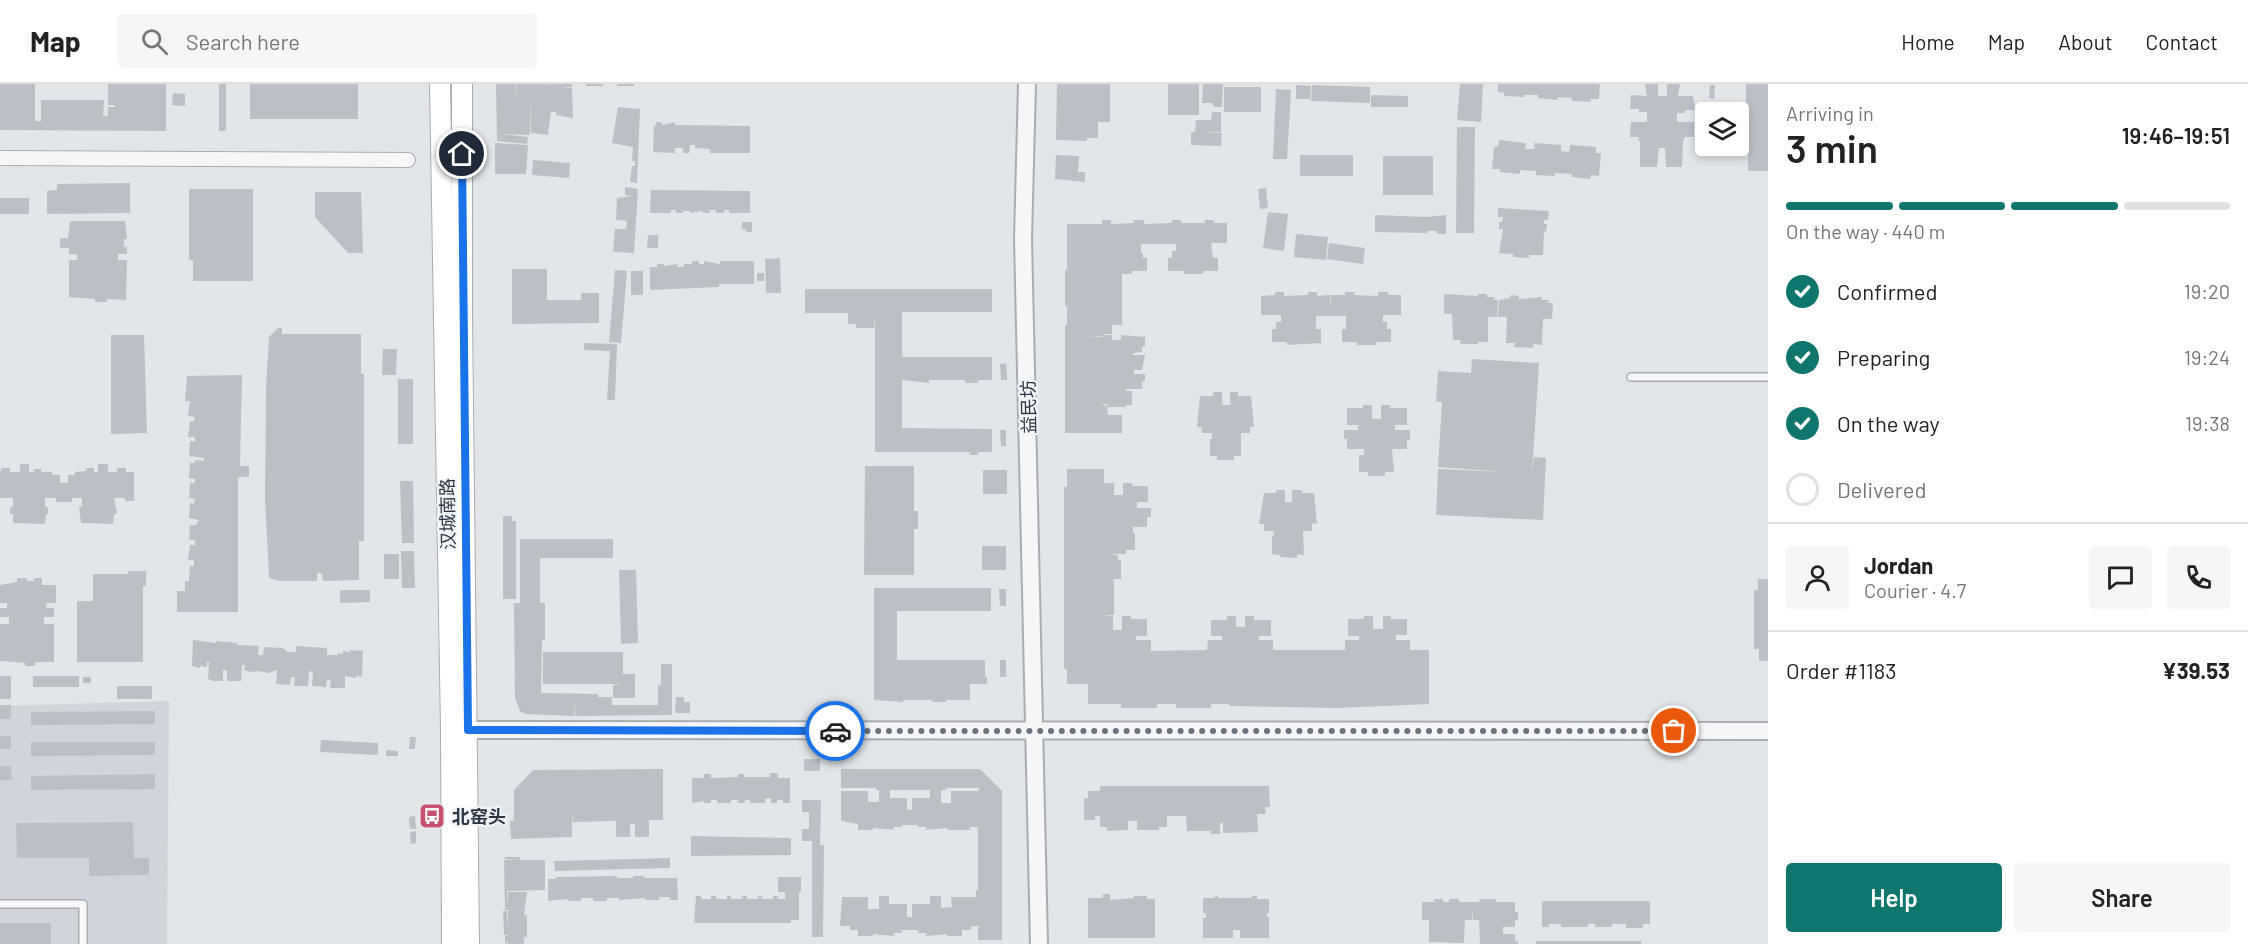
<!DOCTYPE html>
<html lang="en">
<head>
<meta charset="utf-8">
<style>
	body { margin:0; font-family:Barlow,"Noto Sans SC",sans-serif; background:#f6f6f6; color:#222; height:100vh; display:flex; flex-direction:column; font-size:22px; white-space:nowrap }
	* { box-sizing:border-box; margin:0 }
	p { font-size:20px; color:#767676 }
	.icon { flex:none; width:33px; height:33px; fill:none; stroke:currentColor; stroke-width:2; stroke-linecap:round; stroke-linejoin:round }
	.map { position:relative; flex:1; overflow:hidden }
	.details { display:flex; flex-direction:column; background:#fff; width:480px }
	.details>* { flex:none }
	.tools { position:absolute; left:1695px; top:18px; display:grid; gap:12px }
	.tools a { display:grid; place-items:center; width:54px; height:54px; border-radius:6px; background:#fff; box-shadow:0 3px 9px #0003; font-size:30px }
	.pin { position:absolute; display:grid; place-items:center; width:51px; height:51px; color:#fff; margin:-26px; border:3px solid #fff; border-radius:50%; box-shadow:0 2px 6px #0007 }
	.courier { position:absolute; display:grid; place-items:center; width:60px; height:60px; margin:-30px; border:4px solid #1a73e8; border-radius:50%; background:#fff; color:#222; box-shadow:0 2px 8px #0007 }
	.overview em { font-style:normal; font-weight:600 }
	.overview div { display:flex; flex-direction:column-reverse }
	.overview { display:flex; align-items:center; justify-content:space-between; height:102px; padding:0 18px }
	h1 { font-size:39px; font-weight:600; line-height:45px }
	.bar { display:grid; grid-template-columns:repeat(4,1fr); gap:9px 6px; align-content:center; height:72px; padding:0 18px }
	.bar i { height:8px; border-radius:4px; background:#e0e0e0 }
	.bar .active { background:#0f766e }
	.bar p { grid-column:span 4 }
	.line { display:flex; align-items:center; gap:15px; padding:0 18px; border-top:2px solid #e0e0e0 }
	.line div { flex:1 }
	.round { display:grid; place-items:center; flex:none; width:63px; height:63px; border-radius:6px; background:#f6f6f6 }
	ol { padding:0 18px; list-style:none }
	li { display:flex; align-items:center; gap:18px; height:66px }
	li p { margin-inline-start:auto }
	li .icon { padding:6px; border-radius:50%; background:#0f766e; color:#fff; stroke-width:4 }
	li:last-child { color:#767676 }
	li i { width:33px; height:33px; border:3px solid #e0e0e0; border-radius:50% }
	.cta { display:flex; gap:12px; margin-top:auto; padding:12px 18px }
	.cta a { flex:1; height:69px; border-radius:6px; background:#0f766e; color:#fff; font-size:24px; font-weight:600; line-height:69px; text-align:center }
	.cta a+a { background:#f6f6f6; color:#222 }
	header { display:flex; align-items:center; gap:36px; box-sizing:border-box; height:84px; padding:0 30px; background:#fff; border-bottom:2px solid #e0e0e0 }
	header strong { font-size:28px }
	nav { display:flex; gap:33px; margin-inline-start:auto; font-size:21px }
	.search { width:420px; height:54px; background:#f6f6f6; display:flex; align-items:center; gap:15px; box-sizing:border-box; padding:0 21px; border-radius:6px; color:#767676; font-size:22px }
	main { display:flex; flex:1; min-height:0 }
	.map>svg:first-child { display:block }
	.built { fill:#d1d5db }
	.building { fill:#bac0c6; fill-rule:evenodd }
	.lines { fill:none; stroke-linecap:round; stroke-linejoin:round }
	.service-casing { stroke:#a8adb3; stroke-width:10 }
	.minor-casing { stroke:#a8adb3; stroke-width:16 }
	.tertiary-casing { stroke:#a8adb3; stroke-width:20 }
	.secondary-casing { stroke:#a8adb3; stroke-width:22 }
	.service { stroke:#f5f6f8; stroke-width:7 }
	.minor { stroke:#f5f6f8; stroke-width:14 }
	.tertiary { stroke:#f5f6f8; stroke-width:16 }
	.secondary { stroke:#fff; stroke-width:20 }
	.done { stroke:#6c737b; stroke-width:6; stroke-dasharray:0 10.8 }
	.route { stroke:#1a73e8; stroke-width:8 }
	.labels { text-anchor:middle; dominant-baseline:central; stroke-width:4.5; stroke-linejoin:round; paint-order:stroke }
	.street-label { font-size:18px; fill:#2c3540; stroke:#f2f5f7 }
	.poi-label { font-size:18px; font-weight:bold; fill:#2c3540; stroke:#f2f5f7; text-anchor:start }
</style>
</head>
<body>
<header>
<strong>Map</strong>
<div class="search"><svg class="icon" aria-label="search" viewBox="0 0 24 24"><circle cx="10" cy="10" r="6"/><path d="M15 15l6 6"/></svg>Search here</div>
<nav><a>Home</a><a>Map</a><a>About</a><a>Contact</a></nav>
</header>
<main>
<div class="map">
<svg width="1768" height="860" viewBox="0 0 1768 860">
	<rect width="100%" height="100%" fill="#e2e6e9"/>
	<path class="built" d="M169,617L167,860H0V622Z"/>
	<g class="building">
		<path d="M0,0H35V37H41V16H104L103,32H108V23H115V21H108V0H166V47L0,46Z"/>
		<rect x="219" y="0" width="7" height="47"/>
		<rect x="250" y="0" width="108" height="35"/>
		<path d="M496,0H516V14L517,0H548L549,2V0H572V3H562L572,4L573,34L556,31V28H551L548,51L531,49V14L530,51L500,50L528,53L527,60L497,57Z"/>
		<rect x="586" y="0" width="17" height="2"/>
		<rect x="617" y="0" width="17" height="2"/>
		<path d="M1057,0H1110V38H1098V54H1087V57L1056,56Z"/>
		<rect x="1168" y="0" width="31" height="31"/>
		<path d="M1203,0H1223L1222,23H1214L1212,19H1202Z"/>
		<path d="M1460,0H1483L1481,38L1457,36Z"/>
		<path d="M1498,0H1600L1599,15H1591V18L1572,17V14L1558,13V16L1538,14V11H1524V13L1504,12V9L1498,8Z"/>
		<path d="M1645,0H1658V12H1667V0H1680L1678,12H1693L1695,26H1685V29H1677V38H1694V53H1685L1683,58L1682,83H1666L1665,64H1659L1657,83H1640V57H1638L1639,53H1630L1631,38H1647V28H1639V25H1630L1631,11L1647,12Z"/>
		<path d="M1746,0H1768V87H1748V23H1746Z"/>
		<path d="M1296,1L1311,2L1310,15H1296Z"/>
		<path d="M1312,1L1370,3V19L1311,17Z"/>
		<path d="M1710,1H1715L1714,15L1709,14Z"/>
		<rect x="1224" y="3" width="37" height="25"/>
		<path d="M1276,5L1291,6L1287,75H1273Z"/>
		<path d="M173,9L185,10V22L172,21Z"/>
		<path d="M1371,11L1408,12V23H1371Z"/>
		<path d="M618,23L640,25L637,99L630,98L632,82H635V77H632L633,63L612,59Z"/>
		<path d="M1212,28H1221V48H1205L1222,49L1221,62L1191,61V48H1195L1196,36H1211Z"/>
		<path d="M656,38H662V41L675,38V41L750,42V69H710V65L695,64V61H690L689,69H683V64H675V69L653,68L654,41H656Z"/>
		<path d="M1457,43H1475L1474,149H1456Z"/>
		<path d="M1499,56L1526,59L1525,65H1534V59L1561,61V67L1569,68L1570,61L1596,63V69H1601L1599,92L1591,91L1590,95L1572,93V90L1555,89V92L1536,91V87L1520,86V90L1500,88V85H1492L1494,63H1498Z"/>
		<path d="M495,59L528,61L526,90H495Z"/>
		<path d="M1056,71L1079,72L1078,88H1085V98L1055,95Z"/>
		<rect x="1300" y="71" width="53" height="21"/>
		<rect x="1383" y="72" width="50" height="39"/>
		<path d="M533,76L570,79L569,94L532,91Z"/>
		<path d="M130,99V129L47,130V107L57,106V100Z"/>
		<path d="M625,103L638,105L634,169L613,168L615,145H626L627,137L616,136L617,114L633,112L625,111Z"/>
		<path d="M1266,104L1268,124L1260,125L1258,105Z"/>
		<path d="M189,105H253V197H193V176H189Z"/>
		<path d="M651,106L750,107V129H729V126H724V129H716V126H710V129H703V127L690,129V127H683V129H676V126H671V129H650Z"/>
		<path d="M315,108H361L363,169H348L315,133Z"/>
		<rect x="0" y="114" width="29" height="16"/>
		<path d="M1498,124L1549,127L1548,136H1544V140H1547L1546,148L1544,147L1543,171H1529V174L1513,173V170L1499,169L1503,145H1499V138H1502L1503,133H1498Z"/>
		<path d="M1268,128L1288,130L1284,167L1263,164Z"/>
		<path d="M1375,131L1427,133L1446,131V150H1437V147H1427V149L1375,148Z"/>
		<path d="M1102,136H1111V140L1134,139V136H1144V140L1172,139V136H1181V139H1205V136H1214V139H1227V159H1211L1213,174H1218V187H1203V190H1184V187H1168V174H1172V167H1176V160H1141V169H1143V174H1147V187H1132V190H1122V241H1112V250H1103V252L1088,253H1103V251H1112V256H1121V251L1145,253V262L1142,263V268L1133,269V271H1145L1142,286H1134V290H1145V297H1142V305H1126V307H1132V321H1126V323H1108L1107,320L1100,321L1107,322L1108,331H1122V349H1065V241H1067V222H1065V186H1067V140H1102Z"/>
		<path d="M70,137H125L127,155H124V163H127V170H118V176H127L126,216L107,215V218H95V215L69,213V176H77V170H69V164H60V154H68Z"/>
		<path d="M742,138H752V148H746V145H742Z"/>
		<path d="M1296,150L1328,153L1326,176L1294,173Z"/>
		<path d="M648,151H658V164H647Z"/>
		<path d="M1329,159L1365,164L1363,180L1327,175Z"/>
		<path d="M780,174L781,209H766L765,175Z"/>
		<path d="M692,177H699V180H704V177L720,180V177H754V200H719V203L650,206V183H657V180H664V182L677,180V183H684V180H692Z"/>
		<path d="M512,185H547V216H581V209H599V239L512,240Z"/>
		<path d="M615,186L627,187L621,259L609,258Z"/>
		<rect x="631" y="187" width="12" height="24"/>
		<rect x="757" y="189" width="7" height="8"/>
		<path d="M805,205H992V228H902V273H992V296H978V299H965V296H929V299L902,296V344L992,345V368H978V371H970V368H875V229L874,244H856V240H848V229H805Z"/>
		<path d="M1275,208H1284V212L1308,211V208H1317V212L1330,211V227L1331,211H1345V208H1354V211L1378,212V208H1388V211H1401V231H1383V238H1387V245H1391V258H1376V261H1357V258H1342V245H1346V232H1316V245H1321V259L1287,261V258H1272V245H1276V238H1281V231H1261V212L1275,211Z"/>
		<path d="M1444,210L1478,212V210H1487V213H1494V216H1498L1497,233H1488V258H1478V260H1460L1461,256H1453L1452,230H1444Z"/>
		<path d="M1511,211L1519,212V215L1542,213V216H1549L1548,219H1553L1552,235H1543L1542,261L1533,260V264L1514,263L1515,259H1506L1507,233H1498L1499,216L1510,214Z"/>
		<path d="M278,244H282V250H361V290H364V457H359V496L323,497L322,489H317V497H280L269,494L265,414L266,304L269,253Z"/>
		<path d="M111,251H144L147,349L111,350Z"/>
		<path d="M584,259L617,260L615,316H607L610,267L584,266Z"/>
		<path d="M383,265H397L396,291H382Z"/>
		<path d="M1472,275L1539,279L1532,390L1534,373L1546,374L1543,436L1436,431L1438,385L1506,388L1438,383L1442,318H1436L1438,287L1471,289Z"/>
		<path d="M1006,279L1007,296H1001L1000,280Z"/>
		<path d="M242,291L240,382H249V393H238V528H177V507H185V497H189L190,482H194V476H188L190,461H195V456H189L190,441H196L199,436L189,434L190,419L194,420L195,415L189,414L190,399H195V395L189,394L190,379H194L195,376L204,377V374L189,372L190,357L195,358V353H188L190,337H194L195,333L188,332L190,317H185L187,292Z"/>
		<rect x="398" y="295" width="15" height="65"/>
		<path d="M1213,308H1222V321H1230V308H1238V312H1251L1254,343H1250V349H1241V372H1234V376H1217V372H1210V355H1212V349H1202V343H1197L1200,312H1213Z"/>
		<path d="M1363,321H1372V335H1381V321H1390V324H1407V341H1395V346H1410V356H1407V365H1392L1394,388H1385V392H1368V388H1359V371H1364V365H1347V355H1344V346H1358V341H1347V324H1363Z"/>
		<path d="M1000,346H1006V362H1001Z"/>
		<path d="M20,380H29V388H34V385H41V388H52V391H60V399H68V391H75V388L86,387V384H94V388H98V380H108V388H117V384H126V388H134V417H125V414H114L117,430H114L113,440L81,439L79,423H82V414H72V418H56V414H45V423H48V430H46L45,440L13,439V430H10V423H13V414H0V388L2,384H10V388H20Z"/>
		<path d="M865,382H914V427H918V445H914V491H864Z"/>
		<path d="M1067,385H1104V399H1114V411H1123V399H1132V402H1148V418H1137V424H1151V433H1147V443H1133V449H1135V466H1126V470H1108L1118,471V476H1121V495H1114V531H1103L1113,532V546H1122V532H1131V535H1147V552H1136V556H1151V567H1144L1207,566L1208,556H1222V552H1211V536H1227V532H1236V543H1245V532H1254V536H1271V552H1259V556H1273V566H1345V556H1359V552H1348V535H1364V532H1373V545H1383V532H1391V535H1407V551H1396V556H1410V566H1429V620L1338,624L1229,622V620H1211V624H1176V620H1157V624H1121V620H1088V600H1067V585H1064V403H1067Z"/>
		<rect x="983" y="386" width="24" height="24"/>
		<path d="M400,397H413L414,459H402Z"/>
		<path d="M1276,406H1285V418H1292V406H1302V409H1314L1317,440L1312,439V447H1303L1304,471L1297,470V474L1280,473V471L1272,470V452H1274V447H1264V440H1259L1264,409H1276Z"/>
		<path d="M503,432H512V437H516V515H503Z"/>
		<path d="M520,455H613V474H540V519H520Z"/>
		<rect x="982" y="462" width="24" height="24"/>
		<path d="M401,467H414L415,504H402Z"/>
		<rect x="384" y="470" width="15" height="25"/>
		<path d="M619,486H636L638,559L621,560Z"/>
		<path d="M128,487H146V502H143V578H77V517H93V490H128Z"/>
		<path d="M17,494H27V497H34V494H42V501H56V519H46V524H54V533H44V540H54V578H35V582H25V579L0,577V540H9V533H0V524H7V519H0V501L17,498Z"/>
		<path d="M1758,495H1768V577H1759V565H1754V506H1758Z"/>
		<path d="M874,504H991V527H897V576H985V593H987V600H970V616H946V618H932V616H903V618L874,616Z"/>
		<path d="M999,505H1006V522H1000Z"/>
		<path d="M340,506H370V518L340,519Z"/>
		<path d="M514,519H545V556H542L541,609L598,610V613H612V621H658V601H661V580H672V631L575,632V616L574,632L525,630L520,627L515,614Z"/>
		<path d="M193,556L216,559V557L237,559V561L259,562L258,571H263L264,563L283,564L287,568H296V562L327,564V571H338V569L343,570V567L350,568V566L363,567L362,593L356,592V594L345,592V604H330L331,596H327L326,603L312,602L313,588L309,587L308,602H294L295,593H291L290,601L276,600L277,586L268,589L259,587L251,588L244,586L245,581H242L241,597H227V586H223V597H214L208,595L209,578H207V583L200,582V584L192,582Z"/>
		<path d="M543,568H623V590H635V614H613V601L623,600H543Z"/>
		<rect x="1000" y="576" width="6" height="17"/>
		<rect x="0" y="592" width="11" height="23"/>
		<rect x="33" y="592" width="46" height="11"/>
		<rect x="83" y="593" width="8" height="6"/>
		<rect x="117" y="602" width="35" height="13"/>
		<path d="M676,613H684V618H690V629H675Z"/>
		<rect x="0" y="621" width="11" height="14"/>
		<path d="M155,627V640L31,641V628Z"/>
		<rect x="0" y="652" width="11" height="13"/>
		<path d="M410,653H416L415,665H409Z"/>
		<path d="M321,656L378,659V671L320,668Z"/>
		<path d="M31,658H155V671L31,672Z"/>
		<path d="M386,666L398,667V672H386Z"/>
		<rect x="804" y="675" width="16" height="12"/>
		<path d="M0,682H11L12,696H0Z"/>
		<path d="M663,685V736H649V753H635V740H630V753H616V737L573,738L572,728V753L511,755L510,737H514V706L533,686Z"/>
		<path d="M841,685H980L1002,707V856H978V843L981,842H971V846H962V852H947V850L926,852V849H918V846H902V849H894V852L873,850V852H858V846H850V842H840L842,813H868V825H879V812H889V820H907V833H912V820H930V812H941V824L952,823L951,813H976V806H978V743H970V746H947V744L926,746V743H918V741H902V743H894V746L873,744V746H858V740L841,737V707H868V718H879V706H876V704H841ZM946,704H979V707H951V719H941V706H946ZM890,706H930V714H912V726H907V714H890Z"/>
		<path d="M770,689H778V694H790V719H783V716H777V719H771V714L765,715V719H750V716H745V719H738V716H731V719H717V716H711V719H704V717L692,719V694H704V690H711V694L738,693V690H744V693H770Z"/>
		<path d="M155,690V705L31,706V692Z"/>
		<path d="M1100,702H1269L1270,723H1265L1266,730H1257L1258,748L1223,749V739H1220V750H1211V747H1187L1186,732H1167V743H1159V746H1137V737H1128V746L1107,747V743H1100V732H1095V736H1084V714H1088V707H1100Z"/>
		<path d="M802,716H821L820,761H824L823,853H812V757H802V745H809V728H802Z"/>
		<path d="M415,732L416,745H410L409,733Z"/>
		<path d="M133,738L134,774H149V791L89,792V774H17L16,739Z"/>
		<path d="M416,747V759L411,760L410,748Z"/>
		<path d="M691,752L791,754V771L691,772Z"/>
		<path d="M505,773H520V776H545V806L507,807V819L508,808H527L524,831H527V853H524V860H508V858L505,860V852L508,851H504L503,827H507L508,847V826H505L504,776H515L505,775Z"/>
		<path d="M670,774V784L555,787L554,777Z"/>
		<path d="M617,792V794H633V792H644V794H677L678,816H670V813H659V816H645V814L619,816V814H607V817H593V814H581V817H568V815L548,817V795H556V793Z"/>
		<path d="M778,793H801V808H799V836H791V839H694L696,812H701V815H711V812H716V815H727V812H731V815H742V812H747V815H758V812H762V815H773V812H778V815H785V808H778Z"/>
		<path d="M1103,810H1110V816L1134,814V812H1147V815H1155V854H1088V814H1103Z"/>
		<path d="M1215,812H1218V814H1252V812H1257V815H1269V829H1267V833H1269V854H1240V846H1233V854H1203V834H1206V829H1203V814H1215Z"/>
		<path d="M1434,815H1443V818H1449V815H1459V818H1480L1479,815H1496V818H1515V828H1518V836H1515V843H1503V850H1515V857H1518V860H1480L1479,836H1473L1472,826V836H1465L1464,859L1429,858V836H1422V818H1434Z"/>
		<path d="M1542,817H1650V840H1643V844H1626V840H1612V843H1595V840H1588V843H1561V840H1549V843H1542Z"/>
		<rect x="0" y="839" width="51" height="21"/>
		<rect x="1536" y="857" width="105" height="3"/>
	</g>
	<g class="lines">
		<g class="service-casing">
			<g id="service">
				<path d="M1631,293H1768"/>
				<path d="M0,820H83V860"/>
			</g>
		</g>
		<g class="minor-casing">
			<path id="minor" d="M0,74L408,76"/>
		</g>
		<g class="tertiary-casing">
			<g id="tertiary">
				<path d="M1027,0L1023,155L1039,860"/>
				<path d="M455,646L1768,647"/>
			</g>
		</g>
		<g class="secondary-casing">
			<g id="secondary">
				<path d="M440,0L451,646L452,860"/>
				<path d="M462,0V232L469,860"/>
			</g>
		</g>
		<use href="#service" class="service"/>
		<use href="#minor" class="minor"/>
		<use href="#tertiary" class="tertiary"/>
		<use href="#secondary" class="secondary"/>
	</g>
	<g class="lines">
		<path class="done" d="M835,647H1674"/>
		<path class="route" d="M462,70L468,646L835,647"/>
	</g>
	<defs>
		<g id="bus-square" transform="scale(1.35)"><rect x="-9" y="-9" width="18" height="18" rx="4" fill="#c3536f" stroke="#f2f5f7"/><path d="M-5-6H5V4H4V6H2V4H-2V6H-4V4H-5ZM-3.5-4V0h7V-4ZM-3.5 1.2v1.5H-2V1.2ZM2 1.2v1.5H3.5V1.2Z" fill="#fff"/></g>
	</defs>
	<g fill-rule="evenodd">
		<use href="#bus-square" x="432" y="732"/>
	</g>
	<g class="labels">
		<g class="street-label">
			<text transform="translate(1028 323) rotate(-91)">益民坊</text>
			<text transform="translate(447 430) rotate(-91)">汉城南路</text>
		</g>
		<g class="poi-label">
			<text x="452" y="732">北窑头</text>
		</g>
	</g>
</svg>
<div class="tools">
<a><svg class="icon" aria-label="layers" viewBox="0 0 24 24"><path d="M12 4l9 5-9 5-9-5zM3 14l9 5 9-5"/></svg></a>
</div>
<div class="pin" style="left:1674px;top:647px;background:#ea580c"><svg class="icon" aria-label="bag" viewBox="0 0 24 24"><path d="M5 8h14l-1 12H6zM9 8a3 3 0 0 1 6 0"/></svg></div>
<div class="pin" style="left:462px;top:70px;background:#1f2937"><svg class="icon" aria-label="home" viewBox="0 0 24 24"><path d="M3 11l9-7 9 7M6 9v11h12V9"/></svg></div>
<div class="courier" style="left:835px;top:647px"><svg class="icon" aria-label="car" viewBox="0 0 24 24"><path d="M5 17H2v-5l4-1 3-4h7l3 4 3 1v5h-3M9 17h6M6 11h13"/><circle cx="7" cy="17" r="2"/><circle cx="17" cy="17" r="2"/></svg></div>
</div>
<section class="details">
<div class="overview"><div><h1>3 min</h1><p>Arriving in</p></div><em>19:46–19:51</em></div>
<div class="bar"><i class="active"></i><i class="active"></i><i class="active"></i><i></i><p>On the way · 440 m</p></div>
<ol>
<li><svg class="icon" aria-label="check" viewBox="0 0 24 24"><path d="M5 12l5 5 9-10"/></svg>Confirmed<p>19:20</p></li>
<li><svg class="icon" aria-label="check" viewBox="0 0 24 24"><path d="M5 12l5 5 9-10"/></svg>Preparing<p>19:24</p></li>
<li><svg class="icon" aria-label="check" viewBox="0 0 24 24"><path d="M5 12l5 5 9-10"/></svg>On the way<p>19:38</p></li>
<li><i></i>Delivered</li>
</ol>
<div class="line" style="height:108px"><a class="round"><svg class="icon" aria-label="person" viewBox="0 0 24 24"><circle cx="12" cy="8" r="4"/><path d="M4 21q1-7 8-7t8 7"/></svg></a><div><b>Jordan</b><p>Courier · 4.7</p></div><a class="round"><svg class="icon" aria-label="chat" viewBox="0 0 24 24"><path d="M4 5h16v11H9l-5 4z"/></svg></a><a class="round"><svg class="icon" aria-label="phone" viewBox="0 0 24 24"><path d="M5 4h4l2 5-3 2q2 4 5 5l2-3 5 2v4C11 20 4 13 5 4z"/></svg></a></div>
<div class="line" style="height:78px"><div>Order #1183</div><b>¥39.53</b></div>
<div class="cta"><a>Help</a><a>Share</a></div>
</section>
</main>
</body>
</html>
